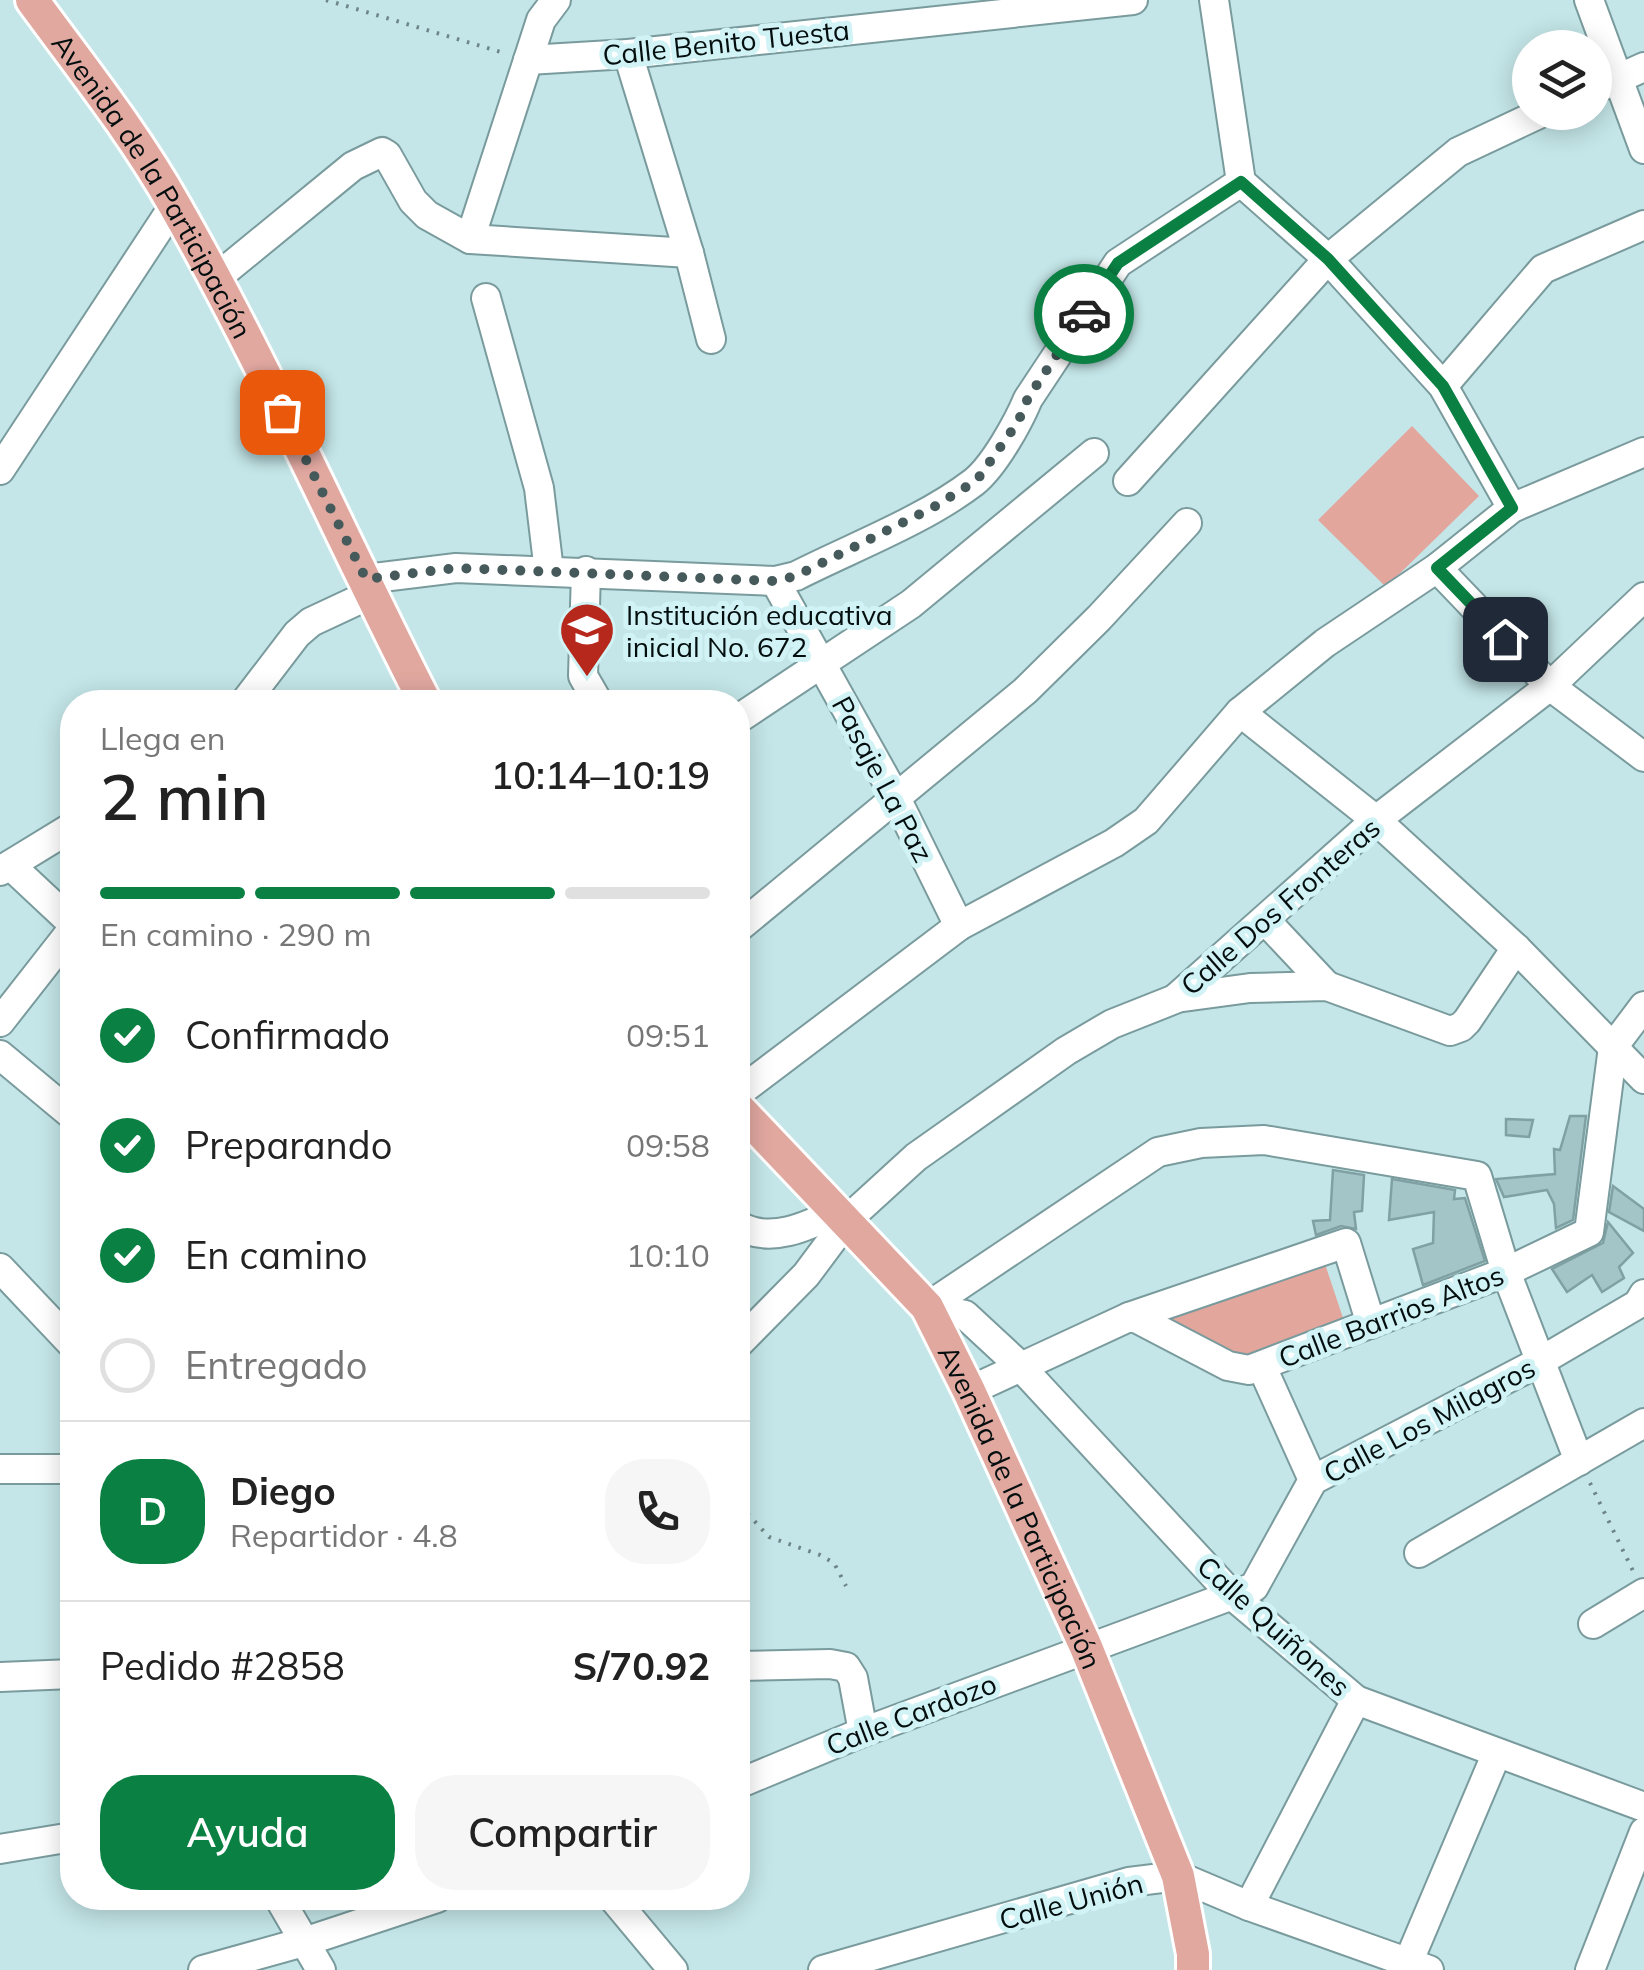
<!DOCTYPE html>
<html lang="es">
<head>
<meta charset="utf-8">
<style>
	body { margin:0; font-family:Mulish,sans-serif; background:#f6f6f6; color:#222; height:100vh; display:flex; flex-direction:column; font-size:38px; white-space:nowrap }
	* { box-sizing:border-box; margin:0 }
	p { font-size:32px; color:#767676 }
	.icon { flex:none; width:55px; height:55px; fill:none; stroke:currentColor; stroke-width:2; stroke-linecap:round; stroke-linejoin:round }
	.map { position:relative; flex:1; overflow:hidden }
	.details { position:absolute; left:60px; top:690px; width:690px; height:1220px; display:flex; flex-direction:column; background:#fff; border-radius:40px; box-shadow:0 5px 25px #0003 }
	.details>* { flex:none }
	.controls { position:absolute; left:1512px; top:30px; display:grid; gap:20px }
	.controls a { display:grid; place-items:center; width:100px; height:100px; border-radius:50%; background:#fff; box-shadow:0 5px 25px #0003; font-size:50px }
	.pin { position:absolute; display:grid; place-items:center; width:85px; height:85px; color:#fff; margin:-42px; border-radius:20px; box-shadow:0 5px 15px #0006 }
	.courier { position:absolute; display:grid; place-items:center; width:100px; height:100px; margin:-50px; border:8px solid #0b8043; border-radius:50%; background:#fff; color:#222; box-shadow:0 2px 12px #0007 }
	.summary em { font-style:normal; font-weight:600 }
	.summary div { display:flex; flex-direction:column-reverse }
	.summary { display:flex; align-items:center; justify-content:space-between; height:170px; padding:0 40px }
	h1 { font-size:65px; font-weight:600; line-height:75px }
	.bar { display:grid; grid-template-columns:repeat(4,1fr); gap:15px 10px; align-content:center; height:120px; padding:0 40px }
	.bar i { height:12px; border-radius:8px; background:#e0e0e0 }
	.bar .selected { background:#0b8043 }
	.bar p { grid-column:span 4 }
	.line { display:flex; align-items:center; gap:25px; padding:0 40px; border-top:2px solid #e0e0e0 }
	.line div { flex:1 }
	.round { display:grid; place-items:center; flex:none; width:105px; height:105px; border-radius:40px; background:#f6f6f6 }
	ol { padding:0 40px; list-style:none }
	li { display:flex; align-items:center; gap:30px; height:110px }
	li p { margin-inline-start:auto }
	li .icon { padding:10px; border-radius:50%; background:#0b8043; color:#fff; stroke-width:4 }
	li:last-child { color:#767676 }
	li i { width:55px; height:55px; border:5px solid #e0e0e0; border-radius:50% }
	.action { display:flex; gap:20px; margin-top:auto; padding:20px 40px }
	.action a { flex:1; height:115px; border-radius:40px; background:#0b8043; color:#fff; font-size:40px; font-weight:600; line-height:115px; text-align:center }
	.action a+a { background:#f6f6f6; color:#222 }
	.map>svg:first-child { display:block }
	.green { fill:#e2a69c }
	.building { fill:#a4c5c7; stroke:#80a1a3; stroke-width:2.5 }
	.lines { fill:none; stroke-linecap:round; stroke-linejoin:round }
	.minor-casing { stroke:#7a9b9d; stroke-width:32 }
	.major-casing { stroke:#fff; stroke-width:38 }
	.path { stroke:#6d8586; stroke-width:4; stroke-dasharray:2.5 8; stroke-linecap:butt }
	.minor { stroke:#fff; stroke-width:28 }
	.major { stroke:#e1a8a0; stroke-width:32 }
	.done { stroke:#475a5b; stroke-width:10; stroke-dasharray:0 18 }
	.route { stroke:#0b8043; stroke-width:12 }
	.labels { text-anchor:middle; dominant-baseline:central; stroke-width:10; stroke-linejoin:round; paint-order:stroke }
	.street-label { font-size:28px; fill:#040e0f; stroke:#d1f3f5 }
	.poi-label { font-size:28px; fill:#040e0f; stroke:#d1f3f5; text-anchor:start }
</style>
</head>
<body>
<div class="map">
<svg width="1644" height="1970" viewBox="0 0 1644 1970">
	<rect width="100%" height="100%" fill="#c4e6e8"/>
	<g class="green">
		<path d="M1412,426L1479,496L1386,587L1318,520Z"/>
		<path d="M1323,1258L1345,1324L1257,1357H1235L1164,1315Z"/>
	</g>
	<g class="building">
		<path d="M1570,1116H1586L1573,1220L1556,1228L1554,1204L1547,1190L1504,1197L1496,1179L1555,1174L1554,1149L1560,1150Z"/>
		<path d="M1506,1119L1533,1120L1529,1137L1506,1135Z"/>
		<path d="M1333,1170L1364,1175L1362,1211L1354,1212L1356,1229L1341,1226L1316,1235L1313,1221L1330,1220Z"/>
		<path d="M1392,1179L1455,1190L1454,1199L1465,1198L1485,1261L1423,1285L1413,1249L1433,1243L1434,1212L1389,1220Z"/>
		<path d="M1613,1186L1644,1209V1231L1609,1212Z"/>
		<path d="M1608,1222L1633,1253L1619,1267L1624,1278L1602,1292L1592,1275L1567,1292L1552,1269L1603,1243Z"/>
	</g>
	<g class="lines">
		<g class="minor-casing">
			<g id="minor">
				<path d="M1214,0L1241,182L1328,259L1443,386L1512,508"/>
				<path d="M1589,0L1644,149"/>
				<path d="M628,54L689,253L711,339"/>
				<path d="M528,60L628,54L1133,0"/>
				<path d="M1595,89L1644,67"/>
				<path d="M470,239L541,20L556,0"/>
				<path d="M215,279L353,166L382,152L387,155L413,201L427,215L470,239L689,253"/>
				<path d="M486,298L539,488L549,571"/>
				<path d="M1443,386L1543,269L1644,225"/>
				<path d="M0,470L175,204"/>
				<path d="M1128,481L1328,259L1458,152L1543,112"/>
				<path d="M1437,568L1550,686L1644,757"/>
				<path d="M586,571L583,676L598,702"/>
				<path d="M366,579L456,568L775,581L796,576C853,547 923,521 974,482C994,466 1018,423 1028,399L1118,263L1241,182"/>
				<path d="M775,581L895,796L959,926"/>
				<path d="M245,702L297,634L311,622L373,593"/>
				<path d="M1240,712L1376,820L1516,948L1644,1079"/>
				<path d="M738,719L911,604L1094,453"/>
				<path d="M10,865L72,923"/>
				<path d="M0,871L72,827"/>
				<path d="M1265,920L1327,986"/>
				<path d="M738,928L1025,691L1099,618L1187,523"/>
				<path d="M1176,998L1250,988L1327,986L1450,1031L1461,1027L1467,1021L1516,948"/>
				<path d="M0,1022L72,930"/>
				<path d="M0,1055L72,1115"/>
				<path d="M738,1093L959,926L1114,843L1146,821L1240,712L1325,643L1437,568L1512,508L1644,452"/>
				<path d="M738,1225C769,1245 809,1226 838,1211"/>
				<path d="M0,1268L72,1344"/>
				<path d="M927,1307L1158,1152L1201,1143L1264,1140L1477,1176L1506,1272L1579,1461"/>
				<path d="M927,1307L965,1315L1020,1366L1233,1596L1356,1700L1644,1807"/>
				<path d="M1129,1317L1346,1243L1371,1324"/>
				<path d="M738,1344L806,1275L847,1220L916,1157L1066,1051L1112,1024L1175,999L1376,820L1550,686L1644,597"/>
				<path d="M1262,1367L1313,1480"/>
				<path d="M969,1391L1129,1317L1138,1319L1228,1366L1249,1370L1506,1272L1589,1232L1613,1047L1644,1006"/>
				<path d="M0,1469H72"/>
				<path d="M1419,1553L1644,1423"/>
				<path d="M1593,1624L1644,1593"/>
				<path d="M738,1666L830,1664L846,1667L853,1678L863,1732"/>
				<path d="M0,1677L72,1674"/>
				<path d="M738,1784L863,1732L1254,1587L1313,1480L1539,1362L1638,1304L1644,1294"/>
				<path d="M0,1849L72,1837"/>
				<path d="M279,1898L321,1970"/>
				<path d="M613,1898L673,1970"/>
				<path d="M1249,1906L1356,1700"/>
				<path d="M203,1970L307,1941L437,1898"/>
				<path d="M823,1970L1129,1882L1178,1876L1249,1906L1429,1970"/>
				<path d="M1405,1970L1496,1755"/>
				<path d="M1590,1970L1644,1832"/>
			</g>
		</g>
		<g class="major-casing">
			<g id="major">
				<path id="s1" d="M32,0C81,67 134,133 175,206C267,367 341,538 425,702"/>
				<path id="s2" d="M738,1108L927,1307L969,1391L1086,1647L1178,1876L1193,1954V1970"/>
			</g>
		</g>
		<g class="path">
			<path d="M326,0L504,53"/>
			<path d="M1590,1483L1634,1573"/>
			<path d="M738,1509L748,1514L769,1537L820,1555L834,1563L846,1586"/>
		</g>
		<use href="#minor" class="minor"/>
		<use href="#major" class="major"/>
	</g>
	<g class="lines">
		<path class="done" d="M282,412L366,579L456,568L775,581L796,576L934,507L977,480L1018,422L1028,398L1084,314"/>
		<path class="route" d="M1084,314L1118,263L1241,182L1328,259L1443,386L1512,508L1437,568L1505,639"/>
	</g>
	<defs>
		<g id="school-pin" transform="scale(2.875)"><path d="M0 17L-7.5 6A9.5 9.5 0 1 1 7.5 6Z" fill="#b6281c" stroke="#d1f3f5"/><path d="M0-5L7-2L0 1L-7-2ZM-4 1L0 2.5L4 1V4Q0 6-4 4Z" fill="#fff"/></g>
	</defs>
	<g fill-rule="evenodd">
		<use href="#school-pin" x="587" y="630"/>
	</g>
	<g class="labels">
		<g class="street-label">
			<text transform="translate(726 42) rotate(-6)">Calle Benito Tuesta</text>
			<text stroke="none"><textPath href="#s1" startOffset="222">Avenida de la Participación</textPath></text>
			<text transform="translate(883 779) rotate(62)">Pasaje La Paz</text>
			<text transform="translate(1280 906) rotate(-41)">Calle Dos Fronteras</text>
			<text transform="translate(1391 1316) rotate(-21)">Calle Barrios Altos</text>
			<text transform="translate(1429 1420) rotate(-28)">Calle Los Milagros</text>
			<text stroke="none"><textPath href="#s2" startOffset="495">Avenida de la Participación</textPath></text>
			<text transform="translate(1274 1626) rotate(42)">Calle Quiñones</text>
			<text transform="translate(911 1714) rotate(-21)">Calle Cardozo</text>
			<text transform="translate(1071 1901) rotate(-15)">Calle Unión</text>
		</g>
		<g class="poi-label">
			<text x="626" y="614">Institución educativa<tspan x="626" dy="32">inicial No. 672</tspan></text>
		</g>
	</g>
</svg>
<div class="controls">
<a><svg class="icon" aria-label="layers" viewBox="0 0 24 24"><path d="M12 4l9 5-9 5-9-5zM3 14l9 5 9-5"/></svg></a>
</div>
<div class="pin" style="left:282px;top:412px;background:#ea580c"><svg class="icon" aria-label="bag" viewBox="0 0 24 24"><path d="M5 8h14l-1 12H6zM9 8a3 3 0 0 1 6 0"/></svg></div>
<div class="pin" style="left:1505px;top:639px;background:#1f2937"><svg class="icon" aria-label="home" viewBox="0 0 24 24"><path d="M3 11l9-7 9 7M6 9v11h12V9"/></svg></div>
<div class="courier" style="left:1084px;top:314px"><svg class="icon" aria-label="car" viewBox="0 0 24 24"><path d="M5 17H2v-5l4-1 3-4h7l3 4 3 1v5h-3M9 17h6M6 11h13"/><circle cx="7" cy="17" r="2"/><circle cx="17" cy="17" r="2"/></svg></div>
<section class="details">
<div class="summary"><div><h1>2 min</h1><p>Llega en</p></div><em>10:14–10:19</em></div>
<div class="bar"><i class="selected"></i><i class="selected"></i><i class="selected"></i><i></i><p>En camino · 290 m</p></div>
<ol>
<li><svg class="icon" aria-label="check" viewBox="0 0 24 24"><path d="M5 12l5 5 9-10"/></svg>Confirmado<p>09:51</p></li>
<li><svg class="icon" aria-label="check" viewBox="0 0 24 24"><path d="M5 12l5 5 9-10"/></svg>Preparando<p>09:58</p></li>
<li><svg class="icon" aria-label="check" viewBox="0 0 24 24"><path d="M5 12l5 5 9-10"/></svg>En camino<p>10:10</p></li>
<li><i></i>Entregado</li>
</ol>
<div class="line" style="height:180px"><b class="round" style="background:#0b8043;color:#fff">D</b><div><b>Diego</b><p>Repartidor · 4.8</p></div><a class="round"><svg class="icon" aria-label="phone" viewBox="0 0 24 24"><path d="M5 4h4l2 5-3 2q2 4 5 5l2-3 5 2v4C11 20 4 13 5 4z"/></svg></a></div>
<div class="line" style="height:130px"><div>Pedido #2858</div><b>S/70.92</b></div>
<div class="action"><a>Ayuda</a><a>Compartir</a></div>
</section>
</div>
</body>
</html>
